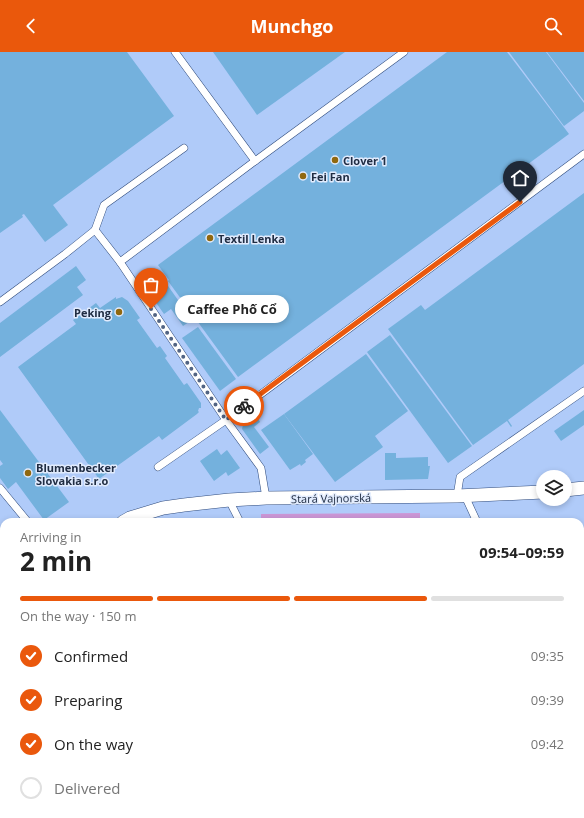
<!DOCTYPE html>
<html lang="en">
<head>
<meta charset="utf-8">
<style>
	body { margin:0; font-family:"Open Sans",sans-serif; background:#f6f6f6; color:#222; height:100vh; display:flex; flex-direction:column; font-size:15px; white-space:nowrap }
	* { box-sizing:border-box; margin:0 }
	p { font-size:13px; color:#767676 }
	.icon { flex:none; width:22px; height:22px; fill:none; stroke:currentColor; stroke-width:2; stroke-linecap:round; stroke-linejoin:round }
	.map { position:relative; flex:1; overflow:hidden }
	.drawer { position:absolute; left:0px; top:466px; width:584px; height:300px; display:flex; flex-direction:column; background:#fff; border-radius:12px 12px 0 0; box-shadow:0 2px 6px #0003 }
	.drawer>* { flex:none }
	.fabs { position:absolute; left:536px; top:418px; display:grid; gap:8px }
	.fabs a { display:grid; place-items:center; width:36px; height:36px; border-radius:50%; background:#fff; box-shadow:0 2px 6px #0003; font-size:20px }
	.pin { position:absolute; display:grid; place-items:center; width:34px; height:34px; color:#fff; margin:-41px -17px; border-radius:50% 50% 50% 0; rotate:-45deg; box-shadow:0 0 4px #0007 }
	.pin .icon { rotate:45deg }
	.courier { position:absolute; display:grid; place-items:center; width:40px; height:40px; margin:-20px; border:3px solid #ea580c; border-radius:50%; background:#fff; color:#222; box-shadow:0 1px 5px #0007 }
	.bubble { position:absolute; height:28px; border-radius:14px; background:#fff; box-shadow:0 2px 6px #0003; font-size:13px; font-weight:700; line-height:28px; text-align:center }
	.summary em { font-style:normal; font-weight:700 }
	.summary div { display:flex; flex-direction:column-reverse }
	.summary { display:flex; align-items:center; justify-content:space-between; height:68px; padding:0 20px }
	h1 { font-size:26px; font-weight:700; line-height:30px }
	.bar { display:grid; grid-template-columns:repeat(4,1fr); gap:6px 4px; align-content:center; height:48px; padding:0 20px }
	.bar i { height:5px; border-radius:3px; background:#e0e0e0 }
	.bar .on { background:#ea580c }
	.bar p { grid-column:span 4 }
	ol { padding:0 20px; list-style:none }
	li { display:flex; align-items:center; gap:12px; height:44px }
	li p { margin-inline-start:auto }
	li .icon { padding:4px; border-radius:50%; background:#ea580c; color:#fff; stroke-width:4 }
	li:last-child { color:#767676 }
	li i { width:22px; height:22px; border:2px solid #e0e0e0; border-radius:50% }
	header { display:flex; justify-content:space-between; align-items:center; height:52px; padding:0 20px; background:#ea580c; color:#fff; font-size:18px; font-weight:700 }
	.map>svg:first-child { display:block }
	.green { fill:#cc97d6 }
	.building { fill:#74b1dd }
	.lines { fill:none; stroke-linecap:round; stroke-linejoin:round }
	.lane-casing { stroke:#304c7e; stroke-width:8 }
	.street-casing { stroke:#304c7e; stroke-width:14 }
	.lane { stroke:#fff; stroke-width:7 }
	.street { stroke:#fff; stroke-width:13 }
	.done { stroke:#526483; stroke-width:4; stroke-dasharray:0 7.2 }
	.route { stroke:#ea580c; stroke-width:5 }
	.poi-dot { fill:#90680f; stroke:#e1ebfd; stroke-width:1.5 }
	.labels { text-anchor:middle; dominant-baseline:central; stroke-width:3; stroke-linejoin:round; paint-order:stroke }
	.poi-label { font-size:11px; font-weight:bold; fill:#202d43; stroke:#e1ebfd; text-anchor:start }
	.street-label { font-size:11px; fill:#202d43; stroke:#e1ebfd }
</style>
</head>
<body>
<header><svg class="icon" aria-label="back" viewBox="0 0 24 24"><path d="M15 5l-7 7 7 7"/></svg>Munchgo<svg class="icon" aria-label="search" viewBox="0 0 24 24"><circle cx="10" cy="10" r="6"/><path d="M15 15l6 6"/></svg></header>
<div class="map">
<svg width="584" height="766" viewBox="0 0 584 766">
	<rect width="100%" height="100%" fill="#b0cbf9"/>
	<path class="green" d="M420,461V466L418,470H261V462Z"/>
	<g class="building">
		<path d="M0,0H127L174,64L53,153L68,173L45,190L24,162L22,163L23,165L0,181Z"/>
		<path d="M213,0H345L257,63Z"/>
		<path d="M447,0H507L569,82L238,325L168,229L169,228L158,213Z"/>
		<path d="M509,0H546L584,51V59L564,74Z"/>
		<path d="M547,0H584V49Z"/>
		<path d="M584,141V312L508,368L512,374L511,375L507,369L473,393L388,277L421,253L425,258Z"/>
		<path d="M76,214L86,228L77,235L83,243L0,305V271Z"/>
		<path d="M166,231L192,268L183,274L171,257L164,262L150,242Z"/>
		<path d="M116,245V247L122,245L128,249L140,266L137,268L157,296L160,294L167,304L165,306L184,333L187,331L201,351V356H199L198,359L199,360L197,362L162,388L159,384L99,427L18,315L76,272L73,268L96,251L100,256Z"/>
		<path d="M198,275L236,327L220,339L182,286Z"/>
		<path d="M390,283L472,394L448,411L367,300Z"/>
		<path d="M366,302L408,359L375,384L383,395L335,430L284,362Z"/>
		<path d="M0,358L69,450L44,468L16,430L8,437L0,426V414L3,412L0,408Z"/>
		<path d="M584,358V373L561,389L554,379Z"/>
		<path d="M284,362L313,402L305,408L306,410L301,414L300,412L290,418L261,378Z"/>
		<path d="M256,363L260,370L254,375L269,395L260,402L242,377L243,373Z"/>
		<path d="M217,397L221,403L227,398L240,416L228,424L226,420L214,429L200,409Z"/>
		<path d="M385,401H396V406L428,405V414H430L428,427L385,428Z"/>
		<path d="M584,514V547L580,549V516Z"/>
		<path d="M584,595V628L580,621V597Z"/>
		<path d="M0,645L4,651V722L0,716V713L3,711L0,706Z"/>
		<path d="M0,745L4,751V762H81L84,766H0Z"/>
		<path d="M112,762H235L238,766H115Z"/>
		<path d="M445,762H458L461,766H444L442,764Z"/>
	</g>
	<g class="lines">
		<g class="lane-casing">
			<g id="lane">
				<path d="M175,0L255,109"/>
				<path d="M95,178L104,153L184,96"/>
				<path d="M0,250L65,202L95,178L120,210"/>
				<path d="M158,415L226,368L584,102"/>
				<path d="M0,436L28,470"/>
				<path d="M457,444L460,425L584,339"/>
				<path d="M465,444L477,470"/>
				<path d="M266,446L261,416L226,368L120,210L255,109L404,0"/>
				<path d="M229,448L240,470"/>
				<path d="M0,487L4,492"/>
				<path d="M580,499L584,497"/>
				<path d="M0,615L4,621"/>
				<path d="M580,660L584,674"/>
				<path d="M580,689L584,684"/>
				<path d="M97,762L100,766"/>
				<path d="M481,766L488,762"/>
			</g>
		</g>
		<g class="street-casing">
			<g id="street">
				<path d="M565,438L584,436"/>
				<path d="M123,470L130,466L163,456L184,453L229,448L266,446L457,444L543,440"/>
				<path d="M0,555L4,552"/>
			</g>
		</g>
		<use href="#lane" class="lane"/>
		<use href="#street" class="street"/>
	</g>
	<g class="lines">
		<path class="done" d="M151,257L226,368L244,354"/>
		<path class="route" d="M244,354L520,150"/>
	</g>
	<g class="poi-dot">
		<circle cx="335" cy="108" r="4"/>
		<circle cx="303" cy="124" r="4"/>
		<circle cx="210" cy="186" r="4"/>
		<circle cx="119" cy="260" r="4"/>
		<circle cx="28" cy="421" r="4"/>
	</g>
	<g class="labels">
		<g class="poi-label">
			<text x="343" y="108">Clover 1</text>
			<text x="311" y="124">Fei Fan</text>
			<text x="218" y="186">Textil Lenka</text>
			<text x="111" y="260" text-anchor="end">Peking</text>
			<text x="36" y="415">Blumenbecker<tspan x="36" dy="13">Slovakia s.r.o</tspan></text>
		</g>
		<g class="street-label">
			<text transform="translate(331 446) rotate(-1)">Stará Vajnorská</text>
		</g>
	</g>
</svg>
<div class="fabs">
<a><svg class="icon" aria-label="layers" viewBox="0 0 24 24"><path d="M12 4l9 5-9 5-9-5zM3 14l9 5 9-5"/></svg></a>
</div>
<div class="pin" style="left:151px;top:257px;background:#ea580c"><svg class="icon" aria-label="bag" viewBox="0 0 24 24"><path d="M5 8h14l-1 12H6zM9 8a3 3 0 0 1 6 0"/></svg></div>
<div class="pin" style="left:520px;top:150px;background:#1f2937"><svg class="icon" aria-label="home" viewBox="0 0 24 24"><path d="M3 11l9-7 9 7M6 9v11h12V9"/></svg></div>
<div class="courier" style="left:244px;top:354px"><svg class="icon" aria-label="bike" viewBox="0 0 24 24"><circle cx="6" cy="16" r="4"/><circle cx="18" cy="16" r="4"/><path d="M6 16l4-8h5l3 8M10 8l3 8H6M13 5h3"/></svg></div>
<div class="bubble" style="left:175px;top:243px;width:114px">Caffee Phố Cổ</div>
<section class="drawer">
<div class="summary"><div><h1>2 min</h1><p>Arriving in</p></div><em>09:54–09:59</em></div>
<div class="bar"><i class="on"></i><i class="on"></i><i class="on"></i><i></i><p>On the way · 150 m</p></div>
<ol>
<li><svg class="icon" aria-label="check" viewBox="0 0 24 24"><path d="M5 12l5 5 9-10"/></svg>Confirmed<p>09:35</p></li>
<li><svg class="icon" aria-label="check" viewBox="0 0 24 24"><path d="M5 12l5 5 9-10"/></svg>Preparing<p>09:39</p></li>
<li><svg class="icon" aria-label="check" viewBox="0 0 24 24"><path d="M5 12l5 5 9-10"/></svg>On the way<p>09:42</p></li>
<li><i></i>Delivered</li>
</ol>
</section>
</div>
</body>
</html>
